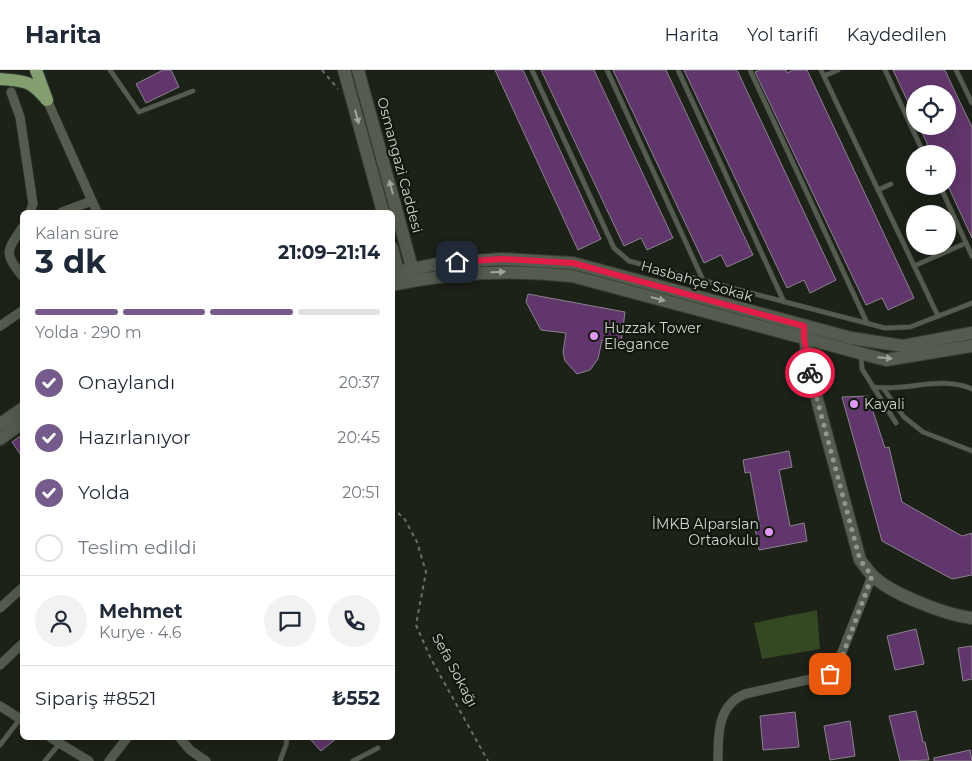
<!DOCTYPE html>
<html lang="tr">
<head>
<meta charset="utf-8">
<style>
	body { margin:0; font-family:Montserrat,sans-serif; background:#f2f2f3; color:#1f2937; height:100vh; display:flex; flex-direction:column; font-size:19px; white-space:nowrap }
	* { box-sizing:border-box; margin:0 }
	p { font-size:16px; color:#747a83 }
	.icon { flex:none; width:28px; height:28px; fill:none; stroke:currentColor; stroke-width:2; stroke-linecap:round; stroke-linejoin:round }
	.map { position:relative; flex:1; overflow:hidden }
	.sheet { position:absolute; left:20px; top:140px; width:375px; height:530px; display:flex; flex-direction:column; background:#fff; border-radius:8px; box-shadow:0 5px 20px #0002 }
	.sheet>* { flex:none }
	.fabs { position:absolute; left:906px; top:15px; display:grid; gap:10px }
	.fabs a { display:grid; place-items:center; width:50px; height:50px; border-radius:50%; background:#fff; box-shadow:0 5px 20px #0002; font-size:25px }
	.pin { position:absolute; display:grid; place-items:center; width:42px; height:42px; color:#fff; margin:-21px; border-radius:10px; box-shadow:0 2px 8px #0006 }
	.courier { position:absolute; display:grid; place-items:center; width:50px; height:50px; margin:-25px; border:4px solid #e11d48; border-radius:50%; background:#fff; color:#222; box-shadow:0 1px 6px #0007 }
	.head em { font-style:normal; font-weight:700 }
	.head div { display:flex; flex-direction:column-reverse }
	.head { display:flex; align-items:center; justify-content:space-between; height:85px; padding:0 15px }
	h1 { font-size:32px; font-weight:700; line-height:38px }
	.bar { display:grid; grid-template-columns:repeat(4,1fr); gap:8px 5px; align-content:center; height:60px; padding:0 15px }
	.bar i { height:6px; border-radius:4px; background:#e0e1e3 }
	.bar .on { background:#755b8b }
	.bar p { grid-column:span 4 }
	.line { display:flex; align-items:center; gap:12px; padding:0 15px; border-top:1px solid #e0e1e3 }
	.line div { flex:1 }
	.round { display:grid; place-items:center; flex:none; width:52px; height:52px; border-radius:26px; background:#f2f2f3 }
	ol { padding:0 15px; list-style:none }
	li { display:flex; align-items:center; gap:15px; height:55px }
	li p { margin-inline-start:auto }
	li .icon { padding:5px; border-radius:50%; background:#755b8b; color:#fff; stroke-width:4 }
	li:last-child { color:#747a83 }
	li i { width:28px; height:28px; border:2px solid #e0e1e3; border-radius:50% }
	header { display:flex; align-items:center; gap:30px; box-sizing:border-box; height:70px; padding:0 25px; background:#fff; border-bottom:1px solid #e0e1e3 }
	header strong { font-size:24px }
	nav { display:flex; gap:28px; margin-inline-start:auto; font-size:18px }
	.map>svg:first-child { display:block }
	.green { fill:#344923 }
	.building { fill:#61366c; stroke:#8b828d }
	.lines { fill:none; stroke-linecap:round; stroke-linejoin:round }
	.lane-casing { stroke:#383b35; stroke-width:5.5 }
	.street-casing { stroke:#383b35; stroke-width:10 }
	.secondary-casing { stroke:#383b35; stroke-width:14 }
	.primary-casing { stroke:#383b35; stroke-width:14 }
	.path { stroke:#6a6f67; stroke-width:2; stroke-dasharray:4 4; stroke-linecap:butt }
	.lane { stroke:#545b4f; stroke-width:4.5 }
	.street { stroke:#545b4f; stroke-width:9 }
	.secondary { stroke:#545b4f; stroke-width:12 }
	.primary { stroke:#839e6f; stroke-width:12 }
	.oneway { fill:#a0a49c }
	.done { stroke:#92968f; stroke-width:5; stroke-dasharray:0 9 }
	.route { stroke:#e11d48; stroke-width:6 }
	.poi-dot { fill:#df98f1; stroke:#13180f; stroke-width:2 }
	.labels { text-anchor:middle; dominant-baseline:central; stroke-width:4.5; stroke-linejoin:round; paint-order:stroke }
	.street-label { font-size:14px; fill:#d2d5cf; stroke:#13180f }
	.poi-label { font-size:14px; fill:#d2d5cf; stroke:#13180f; text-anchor:start }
</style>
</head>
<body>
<header>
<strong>Harita</strong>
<nav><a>Harita</a><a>Yol tarifi</a><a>Kaydedilen</a></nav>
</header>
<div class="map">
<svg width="972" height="691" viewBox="0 0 972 691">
	<rect width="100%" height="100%" fill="#1c2218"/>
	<path class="green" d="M817,540L820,579L762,589L754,553Z"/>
	<g class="building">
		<path d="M163,0H171L179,17L146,33L136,14Z"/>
		<path d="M495,0H523L601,169L578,180Z"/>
		<path d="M541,0H594L673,168L647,180L641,168L624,176Z"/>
		<path d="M613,0H666L753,185L727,197L721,185L704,193Z"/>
		<path d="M684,0H737L836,210L810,223L804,210L787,218Z"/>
		<path d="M760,0H786L787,3L793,0H807L914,228L888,240L882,228L866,235L755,2Z"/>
		<path d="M893,0H945L956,24L972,57V168L948,116V84H932L919,56H948V24H915V47Z"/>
		<path d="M528,224L625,242L621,273L602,270L598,289L590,300L577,304L565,291L563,282L566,263L541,260L526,232Z"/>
		<path d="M868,326L885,378L889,377L902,432L962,466L972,463V505L952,509L882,471L842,327Z"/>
		<path d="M22,365V387L12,372Z"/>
		<path d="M789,381L792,397L779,400L790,456L804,453L807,471L759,480L755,458L760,457L750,402L745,403L743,390Z"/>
		<path d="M916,559L924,594L895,600L887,566Z"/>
		<path d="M972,576V609L963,611L958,578Z"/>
		<path d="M916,641L923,672H925L929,690L900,691L889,646Z"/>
		<path d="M795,642L799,677L763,680L760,646Z"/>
		<path d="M850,651L855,686L830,690L824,656Z"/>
		<path d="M309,668H337L321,681Z"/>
		<path d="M970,680L972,691H934V688Z"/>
	</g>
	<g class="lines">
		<g class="lane-casing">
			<g id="lane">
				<path d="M110,0L139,42L193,21"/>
				<path d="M532,0L614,178L629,191L885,258L910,257L972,233"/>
				<path d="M607,0L703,210"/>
				<path d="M678,0L784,232"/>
				<path d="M750,0L867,253"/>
				<path d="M821,0L938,246"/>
				<path d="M885,0L924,84"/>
				<path d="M956,0L972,33"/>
				<path d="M824,6L838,0"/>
				<path d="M940,116L972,186"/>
				<path d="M878,120L891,114"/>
				<path d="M914,196L966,173"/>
				<path d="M861,285L862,299L896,353"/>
				<path d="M873,317C905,322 941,305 972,319"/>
				<path d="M883,318L904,347L923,362L972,381"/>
				<path d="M0,675L20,649"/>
				<path d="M45,691L60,673"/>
				<path d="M280,691L286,675L287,668"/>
				<path d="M353,691L378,678"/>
			</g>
		</g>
		<g class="street-casing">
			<g id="street">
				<path d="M11,22L20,47L33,134L30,142"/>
				<path d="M47,30L97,142"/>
				<path d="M62,142L92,131"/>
				<path d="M22,158C6,182 4,183 22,206"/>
				<path d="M0,256L22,241"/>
				<path d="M0,538L22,518"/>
				<path d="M0,595L22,574"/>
				<path d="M0,636L22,650"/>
				<path d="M51,668L89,691"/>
				<path d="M180,668L190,680L206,691"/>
				<path d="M109,691L127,668"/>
				<path d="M718,691C718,666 717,635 745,624L824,606L835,600L872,506"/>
			</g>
		</g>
		<g class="secondary-casing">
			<g id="secondary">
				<path d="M344,0L383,142"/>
				<path d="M358,0L414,205"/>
				<path d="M392,178L400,209"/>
				<path d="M392,203L442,193L502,189L573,193L851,268L903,276L972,263"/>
				<path d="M392,215C452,202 511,199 572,206L886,290L972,276"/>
				<path d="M804,261L810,303L860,490C864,495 868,501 872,505C890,524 947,545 972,548"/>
				<path d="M0,354L22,339"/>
				<path d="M0,369L22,353"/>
			</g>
		</g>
		<g class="primary-casing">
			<path id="primary" d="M0,9C25,11 30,10 47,30L36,0"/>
		</g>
		<g class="path">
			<path d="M322,0L338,19"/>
			<path d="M392,438L404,448L417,472L426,502L416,555L431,589L488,691"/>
		</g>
		<use href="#lane" class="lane"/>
		<use href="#street" class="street"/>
		<use href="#secondary" class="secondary"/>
		<use href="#primary" class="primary"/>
	</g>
	<defs><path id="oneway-solid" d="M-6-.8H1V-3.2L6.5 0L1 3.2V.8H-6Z" transform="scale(1.25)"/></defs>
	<g class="oneway">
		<use href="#oneway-solid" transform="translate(357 47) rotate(75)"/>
		<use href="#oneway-solid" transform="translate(391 117) rotate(-105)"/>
		<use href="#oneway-solid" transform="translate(498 202) rotate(-1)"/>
		<use href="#oneway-solid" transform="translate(658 229) rotate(15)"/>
		<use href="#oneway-solid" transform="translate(885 288) rotate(5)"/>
	</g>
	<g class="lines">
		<path class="done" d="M810,303L860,490L872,506L839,595L830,604"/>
		<path class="route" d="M457,192L502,189L573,193L804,256V268L810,303"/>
	</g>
	<g class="poi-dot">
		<circle cx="594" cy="266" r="5"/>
		<circle cx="854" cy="334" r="5"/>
		<circle cx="769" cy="462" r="5"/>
	</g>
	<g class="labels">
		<g class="street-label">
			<text transform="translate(400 95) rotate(75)">Osmangazi Caddesi</text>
			<text transform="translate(697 211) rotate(16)">Hasbahçe Sokak</text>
			<text transform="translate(455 600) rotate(62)">Sefa Sokağı</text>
		</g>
		<g class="poi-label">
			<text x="604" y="258">Huzzak Tower<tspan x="604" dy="16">Elegance</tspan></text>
			<text x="864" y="334">Kayali</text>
			<text x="759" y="454" text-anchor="end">İMKB Alparslan<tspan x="759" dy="16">Ortaokulu</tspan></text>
		</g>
	</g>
</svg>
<div class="fabs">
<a><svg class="icon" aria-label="locate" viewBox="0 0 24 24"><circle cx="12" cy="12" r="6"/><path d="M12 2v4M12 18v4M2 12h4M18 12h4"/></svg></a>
<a>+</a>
<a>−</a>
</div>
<div class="pin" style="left:830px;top:604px;background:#ea580c"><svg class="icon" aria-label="bag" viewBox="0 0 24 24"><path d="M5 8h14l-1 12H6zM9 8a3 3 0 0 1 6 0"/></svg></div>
<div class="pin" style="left:457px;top:192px;background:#1f2937"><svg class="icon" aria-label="home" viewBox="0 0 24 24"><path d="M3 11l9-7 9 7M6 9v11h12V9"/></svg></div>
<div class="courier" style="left:810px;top:303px"><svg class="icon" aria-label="bike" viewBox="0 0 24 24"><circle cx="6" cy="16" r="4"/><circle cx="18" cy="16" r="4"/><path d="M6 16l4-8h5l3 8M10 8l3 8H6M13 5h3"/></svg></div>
<section class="sheet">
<div class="head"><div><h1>3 dk</h1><p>Kalan süre</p></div><em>21:09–21:14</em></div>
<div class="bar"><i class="on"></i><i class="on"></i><i class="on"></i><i></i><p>Yolda · 290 m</p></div>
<ol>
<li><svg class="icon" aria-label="check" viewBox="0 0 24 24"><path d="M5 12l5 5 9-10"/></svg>Onaylandı<p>20:37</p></li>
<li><svg class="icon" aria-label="check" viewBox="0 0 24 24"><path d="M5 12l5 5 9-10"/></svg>Hazırlanıyor<p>20:45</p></li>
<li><svg class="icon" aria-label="check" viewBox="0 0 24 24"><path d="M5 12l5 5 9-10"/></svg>Yolda<p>20:51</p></li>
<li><i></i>Teslim edildi</li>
</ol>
<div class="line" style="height:90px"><a class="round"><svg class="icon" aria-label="person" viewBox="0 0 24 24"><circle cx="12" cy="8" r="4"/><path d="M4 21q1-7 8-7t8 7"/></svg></a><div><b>Mehmet</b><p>Kurye · 4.6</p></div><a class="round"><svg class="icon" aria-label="chat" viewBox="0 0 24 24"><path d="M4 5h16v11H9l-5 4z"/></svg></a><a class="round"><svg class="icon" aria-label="phone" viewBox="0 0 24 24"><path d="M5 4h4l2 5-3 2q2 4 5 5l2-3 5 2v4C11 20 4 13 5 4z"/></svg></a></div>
<div class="line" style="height:65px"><div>Sipariş #8521</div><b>₺552</b></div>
</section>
</div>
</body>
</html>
